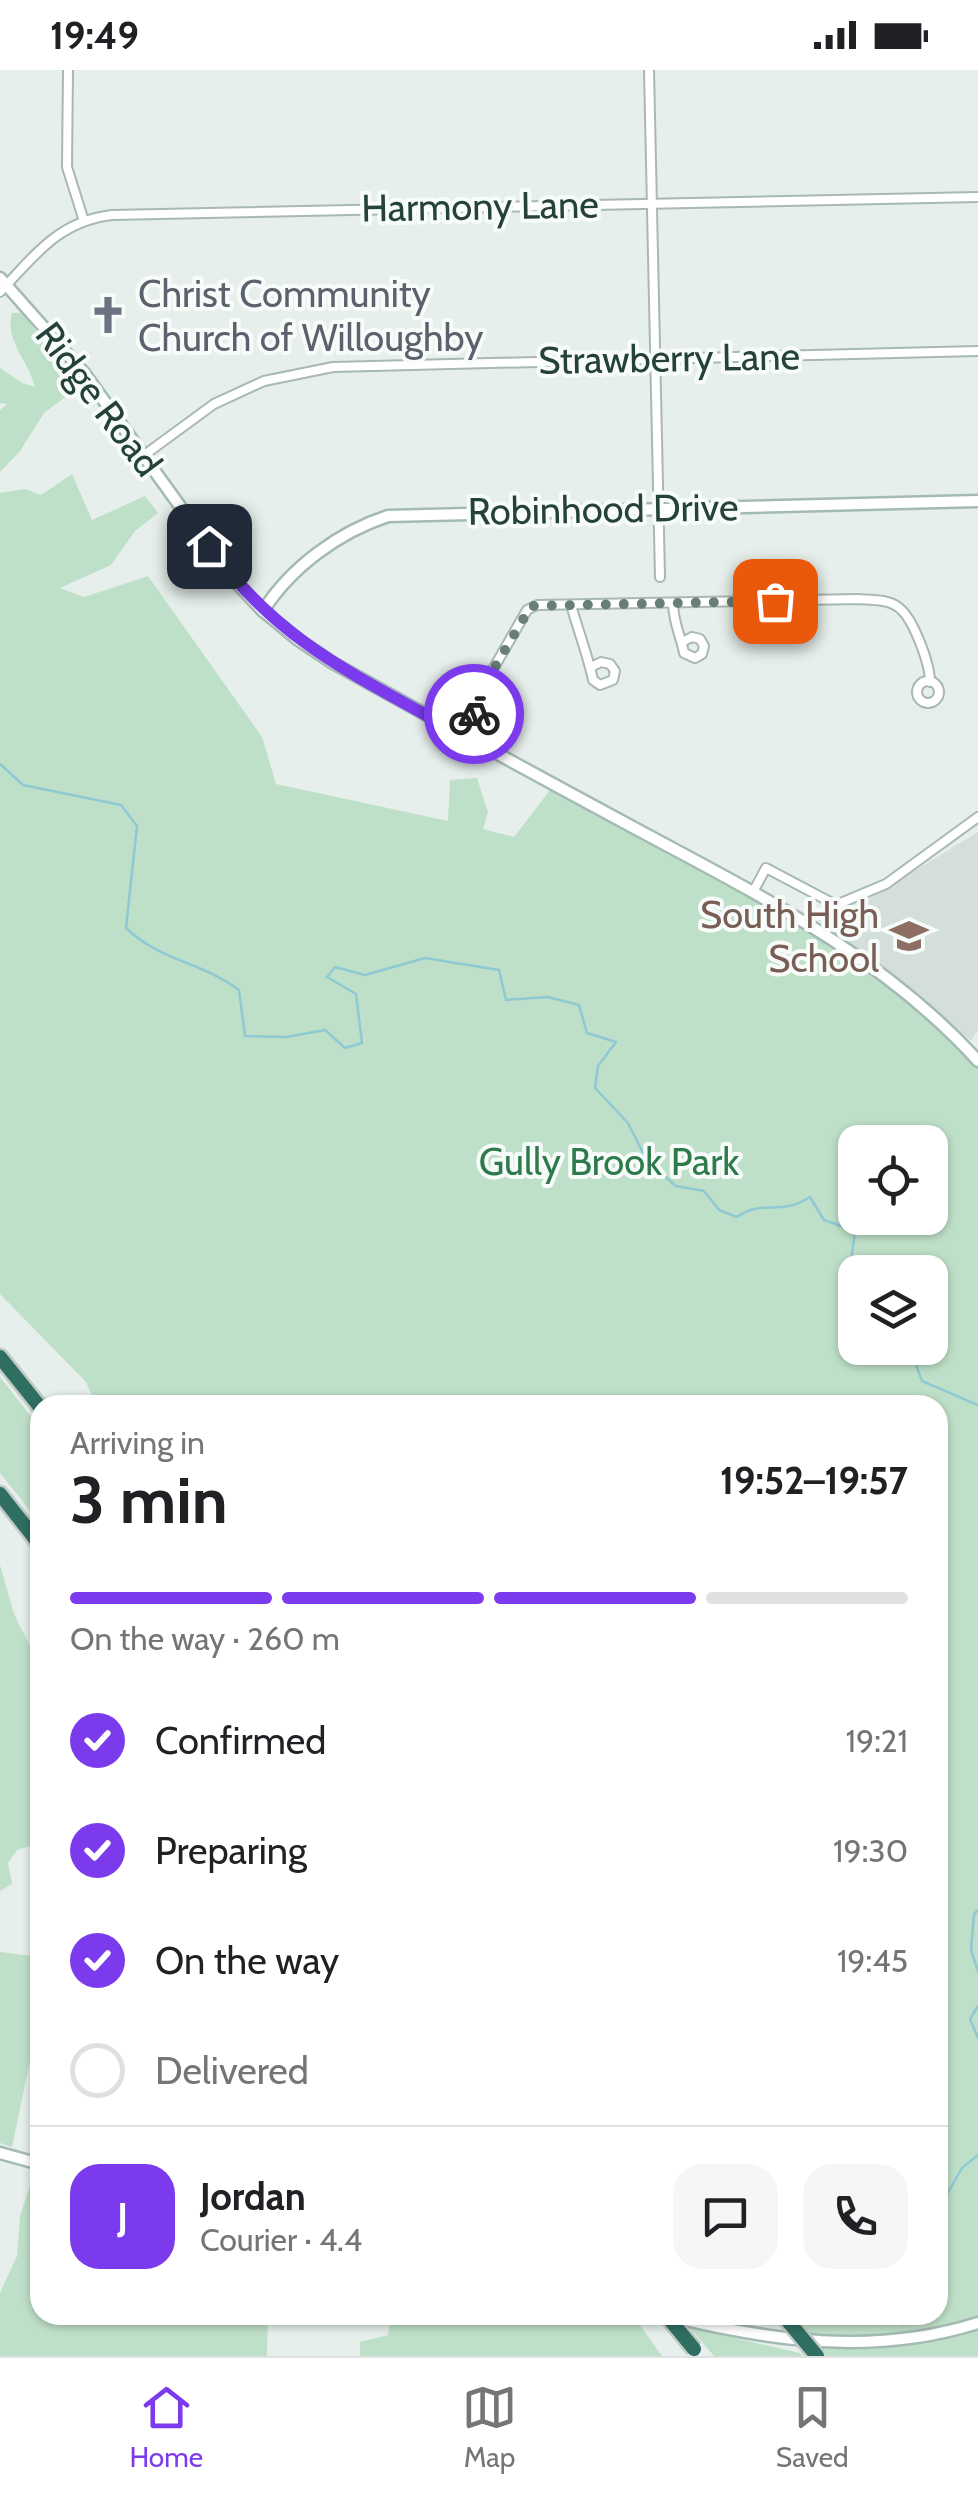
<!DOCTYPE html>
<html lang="en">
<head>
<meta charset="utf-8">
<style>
	body { margin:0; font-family:Cabin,sans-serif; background:#f6f6f6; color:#202124; height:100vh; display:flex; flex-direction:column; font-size:38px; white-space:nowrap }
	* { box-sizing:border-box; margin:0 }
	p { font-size:32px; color:#757577 }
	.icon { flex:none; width:55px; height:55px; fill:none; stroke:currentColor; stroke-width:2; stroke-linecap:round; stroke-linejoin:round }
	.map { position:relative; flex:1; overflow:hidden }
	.sheet { position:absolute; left:30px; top:1325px; width:918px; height:930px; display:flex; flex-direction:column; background:#fff; border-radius:30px; box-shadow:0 2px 8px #0004 }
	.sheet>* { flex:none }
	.controls { position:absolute; left:838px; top:1055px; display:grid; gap:20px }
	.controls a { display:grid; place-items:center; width:110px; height:110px; border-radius:20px; background:#fff; box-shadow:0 2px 8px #0004; font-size:50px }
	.pin { position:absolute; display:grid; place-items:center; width:85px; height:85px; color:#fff; margin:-42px; border-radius:20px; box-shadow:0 5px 15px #0006 }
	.courier { position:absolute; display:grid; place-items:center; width:100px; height:100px; margin:-50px; border:8px solid #7c3aed; border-radius:50%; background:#fff; color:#222; box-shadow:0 2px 12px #0007 }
	.summary em { font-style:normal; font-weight:800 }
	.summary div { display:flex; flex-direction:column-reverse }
	.summary { display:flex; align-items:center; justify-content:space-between; height:170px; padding:0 40px }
	h1 { font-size:65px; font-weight:800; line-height:75px }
	.bar { display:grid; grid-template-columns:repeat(4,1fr); gap:15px 10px; align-content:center; height:120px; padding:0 40px }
	.bar i { height:12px; border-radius:8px; background:#e0e0e0 }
	.bar .current { background:#7c3aed }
	.bar p { grid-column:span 4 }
	.line { display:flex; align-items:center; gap:25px; padding:0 40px; border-top:2px solid #e0e0e0 }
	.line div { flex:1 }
	.round { display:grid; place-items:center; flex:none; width:105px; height:105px; border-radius:30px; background:#f6f6f6 }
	ol { padding:0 40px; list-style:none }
	li { display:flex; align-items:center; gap:30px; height:110px }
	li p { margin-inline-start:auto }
	li .icon { padding:10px; border-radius:50%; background:#7c3aed; color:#fff; stroke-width:4 }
	li:last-child { color:#757577 }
	li i { width:55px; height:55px; border:5px solid #e0e0e0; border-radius:50% }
	.status { display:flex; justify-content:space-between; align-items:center; height:70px; padding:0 50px; background:#fff; direction:ltr }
	.status svg { height:28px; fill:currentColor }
	.menu { display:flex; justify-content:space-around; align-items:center; height:140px; border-top:2px solid #e0e0e0; background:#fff; font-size:28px; color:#757577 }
	.menu a { display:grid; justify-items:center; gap:5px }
	.menu .current { color:#7c3aed }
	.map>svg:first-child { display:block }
	.built { fill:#d4dfda }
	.green { fill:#bfe0c8; fill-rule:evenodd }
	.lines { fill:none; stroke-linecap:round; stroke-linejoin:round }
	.stream { stroke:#8ec9d4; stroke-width:2.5 }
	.street-casing { stroke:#a8b8b2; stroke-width:12 }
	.secondary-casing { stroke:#a4bbb3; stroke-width:15 }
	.highway-casing { stroke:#c2cac8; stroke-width:19 }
	.street { stroke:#fff; stroke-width:8 }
	.secondary { stroke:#fff; stroke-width:10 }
	.highway { stroke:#2f6f62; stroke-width:14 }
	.highway-bridge-casing { stroke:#c2cac8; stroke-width:19; stroke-linecap:butt }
	.highway-bridge { stroke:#2f6f62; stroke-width:14 }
	.done { stroke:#687f78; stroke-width:10; stroke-dasharray:0 18 }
	.route { stroke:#7c3aed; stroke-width:12 }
	.labels { text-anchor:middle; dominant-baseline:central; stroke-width:8; stroke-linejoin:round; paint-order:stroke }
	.street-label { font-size:38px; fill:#24423a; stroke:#f7fbf9 }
	.worship-label { font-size:38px; fill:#5b616d; stroke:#f7fbf9; text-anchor:start }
	.education-label { font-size:38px; fill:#785e54; stroke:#f7fbf9; text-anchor:end }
	.park-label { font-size:38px; fill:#2d7a4b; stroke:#f7fbf9 }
</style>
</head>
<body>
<div class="status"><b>19:49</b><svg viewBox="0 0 49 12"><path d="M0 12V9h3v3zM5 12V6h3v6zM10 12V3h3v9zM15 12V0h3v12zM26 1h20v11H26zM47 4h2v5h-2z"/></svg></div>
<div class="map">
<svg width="978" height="2286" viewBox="0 0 978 2286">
	<rect width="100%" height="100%" fill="#e6efeb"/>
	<path class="built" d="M978,762V960L971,971L916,922L818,850L867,830Z"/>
	<g class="green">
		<path d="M12,243H23L76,319L44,343L20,381L0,402V340L7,334L0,333V298L22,313L35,317C29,292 4,269 12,243Z"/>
		<path d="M72,404L92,450L145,426L158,443L135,461L111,495L60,518L84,527L148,506L262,667L276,714L448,751L450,710L477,708L488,742L483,759L514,767L554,715L848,877L978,991V2286H817L782,2245H938V1335H96L86,1312L0,1224V423L25,419L41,425ZM855,1072H930V1148H855ZM855,1202H930V1278H855Z"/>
		<path d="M0,1307L40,1358V1453L0,1403Z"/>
		<path d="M0,1495L14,1544L40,1596V1773L17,1780L8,1793L12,1814L0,1821Z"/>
		<path d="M0,1882L40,1887V1942L12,2077L0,2073Z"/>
		<path d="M33,2106L40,2108V2245H268L267,2286H0V2223L17,2186L20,2146Z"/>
		<path d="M390,2245H608L637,2251L662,2286H360V2272L388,2265Z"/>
		<path d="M690,2258L800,2283L803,2286H714Z"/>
	</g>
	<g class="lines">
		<g class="stream">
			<path d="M0,694L23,715L121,735L137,756L126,858C162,892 200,891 239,920L245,966L286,967L325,960L345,978L362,973L356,924L327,907L335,897L365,905L425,888L499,900L506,930L548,927L579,935L587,963L616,972L598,996L595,1018L628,1053L647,1091L676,1116L704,1121L719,1140L737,1147C764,1128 779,1147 810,1127L824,1150L855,1161L851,1192L856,1202"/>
			<path d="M905,1278L913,1287L922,1311L978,1335"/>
			<path d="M978,1840L974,1844L971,1880L978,1901"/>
			<path d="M978,1936L970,1949L978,1968"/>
			<path d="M938,2140L962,2098L978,2085"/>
			<path d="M902,2255L905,2245"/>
		</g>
		<g class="street-casing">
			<g id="street">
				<path d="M68,0L67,97L83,148"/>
				<path d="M649,0L660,507"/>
				<path d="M0,222C35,185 59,151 112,145L978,127"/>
				<path d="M143,386L214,334L264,311L333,297L978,281"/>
				<path d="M673,533C673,552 681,567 684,583L695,588L702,584L704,576L700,569L692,567L684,571"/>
				<path d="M571,535C578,560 588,586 593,610L600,615L613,610L615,601L610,594L601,592L593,596"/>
				<circle cx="928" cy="622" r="11"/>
				<path d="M464,666L474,644L476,629L527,540L537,535L858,529C871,530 888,529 898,537C913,547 930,594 930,612"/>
				<path d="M753,822L766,798L836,835L886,814L978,747"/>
			</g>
		</g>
		<g class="secondary-casing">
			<g id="secondary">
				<path d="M0,208L84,303L231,507L263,541L297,569L333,593C435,650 538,706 640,761C761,826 884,887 978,991"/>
				<path d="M263,541C291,497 339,462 388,446L978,431"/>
				<path d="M0,2083L40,2094"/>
				<path d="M665,2245C768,2271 875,2286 978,2253"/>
			</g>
		</g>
		<g class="highway-casing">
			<g id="highway">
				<path d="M0,1287L40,1337"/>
				<path d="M0,1424L40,1475"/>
			</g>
		</g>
		<use href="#street" class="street"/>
		<use href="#secondary" class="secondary"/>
		<use href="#highway" class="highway"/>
		<g class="highway-bridge-casing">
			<g id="highway-bridge">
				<path d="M666,2245L694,2279"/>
				<path d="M783,2245L817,2286"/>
			</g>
		</g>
		<use href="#highway-bridge" class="highway-bridge"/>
	</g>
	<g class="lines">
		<path class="done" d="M474,644L476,629L531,536L775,531"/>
		<path class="route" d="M209,476C280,575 362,608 464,666L474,644"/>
	</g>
	<defs>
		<g id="church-bare" transform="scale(3)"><path d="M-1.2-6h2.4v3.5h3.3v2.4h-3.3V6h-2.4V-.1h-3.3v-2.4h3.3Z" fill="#6b7280" stroke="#f7fbf9" stroke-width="2.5" paint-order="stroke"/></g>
		<g id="school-bare" transform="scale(3)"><path d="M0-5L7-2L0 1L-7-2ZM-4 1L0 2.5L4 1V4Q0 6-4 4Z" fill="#8d6e63" stroke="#f7fbf9" stroke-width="2.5" paint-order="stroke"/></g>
	</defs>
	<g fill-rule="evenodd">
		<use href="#church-bare" x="108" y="245"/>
		<use href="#school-bare" x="909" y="866"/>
	</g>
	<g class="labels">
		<g class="street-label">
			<text transform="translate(480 136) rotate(-1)">Harmony Lane</text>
			<text transform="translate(669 288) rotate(-1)">Strawberry Lane</text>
			<text transform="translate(99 329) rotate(53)">Ridge Road</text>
			<text transform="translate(603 439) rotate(-1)">Robinhood Drive</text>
		</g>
		<g class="worship-label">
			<text x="138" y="223">Christ Community<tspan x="138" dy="44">Church of Willoughby</tspan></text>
		</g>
		<g class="education-label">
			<text x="879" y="844">South High<tspan x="879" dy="44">School</tspan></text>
		</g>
		<g class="park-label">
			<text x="609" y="1091">Gully Brook Park</text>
		</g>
	</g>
</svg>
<div class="controls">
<a><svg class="icon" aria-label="locate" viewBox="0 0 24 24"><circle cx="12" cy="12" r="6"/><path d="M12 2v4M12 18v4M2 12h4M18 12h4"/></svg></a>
<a><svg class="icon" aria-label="layers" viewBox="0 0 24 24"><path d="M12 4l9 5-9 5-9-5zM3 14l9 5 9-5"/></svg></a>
</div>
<div class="pin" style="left:775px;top:531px;background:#ea580c"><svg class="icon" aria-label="bag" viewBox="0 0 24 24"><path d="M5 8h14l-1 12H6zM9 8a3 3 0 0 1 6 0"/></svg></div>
<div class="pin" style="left:209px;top:476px;background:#1f2937"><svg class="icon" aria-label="home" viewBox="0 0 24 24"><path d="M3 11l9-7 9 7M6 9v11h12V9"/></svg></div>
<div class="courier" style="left:474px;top:644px"><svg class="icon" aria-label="bike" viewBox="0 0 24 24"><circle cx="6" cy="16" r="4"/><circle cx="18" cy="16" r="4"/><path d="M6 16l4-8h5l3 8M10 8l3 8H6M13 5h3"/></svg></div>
<section class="sheet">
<div class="summary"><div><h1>3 min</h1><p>Arriving in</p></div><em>19:52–19:57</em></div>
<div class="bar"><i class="current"></i><i class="current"></i><i class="current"></i><i></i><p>On the way · 260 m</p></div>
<ol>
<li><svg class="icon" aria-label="check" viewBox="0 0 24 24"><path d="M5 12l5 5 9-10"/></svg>Confirmed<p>19:21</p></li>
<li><svg class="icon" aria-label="check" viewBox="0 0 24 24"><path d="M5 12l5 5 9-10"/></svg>Preparing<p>19:30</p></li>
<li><svg class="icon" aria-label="check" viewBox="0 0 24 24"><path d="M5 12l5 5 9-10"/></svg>On the way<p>19:45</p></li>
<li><i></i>Delivered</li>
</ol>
<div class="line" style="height:180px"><b class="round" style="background:#7c3aed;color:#fff">J</b><div><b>Jordan</b><p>Courier · 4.4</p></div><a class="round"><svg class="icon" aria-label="chat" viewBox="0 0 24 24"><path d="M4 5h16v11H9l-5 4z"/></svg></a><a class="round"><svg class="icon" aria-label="phone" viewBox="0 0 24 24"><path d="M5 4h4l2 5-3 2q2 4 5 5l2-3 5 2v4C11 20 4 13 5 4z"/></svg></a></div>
</section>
</div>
<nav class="menu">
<a class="current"><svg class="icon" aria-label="home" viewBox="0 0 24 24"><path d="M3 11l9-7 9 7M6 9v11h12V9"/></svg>Home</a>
<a><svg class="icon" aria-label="map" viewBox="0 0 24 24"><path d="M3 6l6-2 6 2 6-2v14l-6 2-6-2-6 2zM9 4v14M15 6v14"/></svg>Map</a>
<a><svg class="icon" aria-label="saved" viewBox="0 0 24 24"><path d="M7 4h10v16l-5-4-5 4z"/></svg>Saved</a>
</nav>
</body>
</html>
